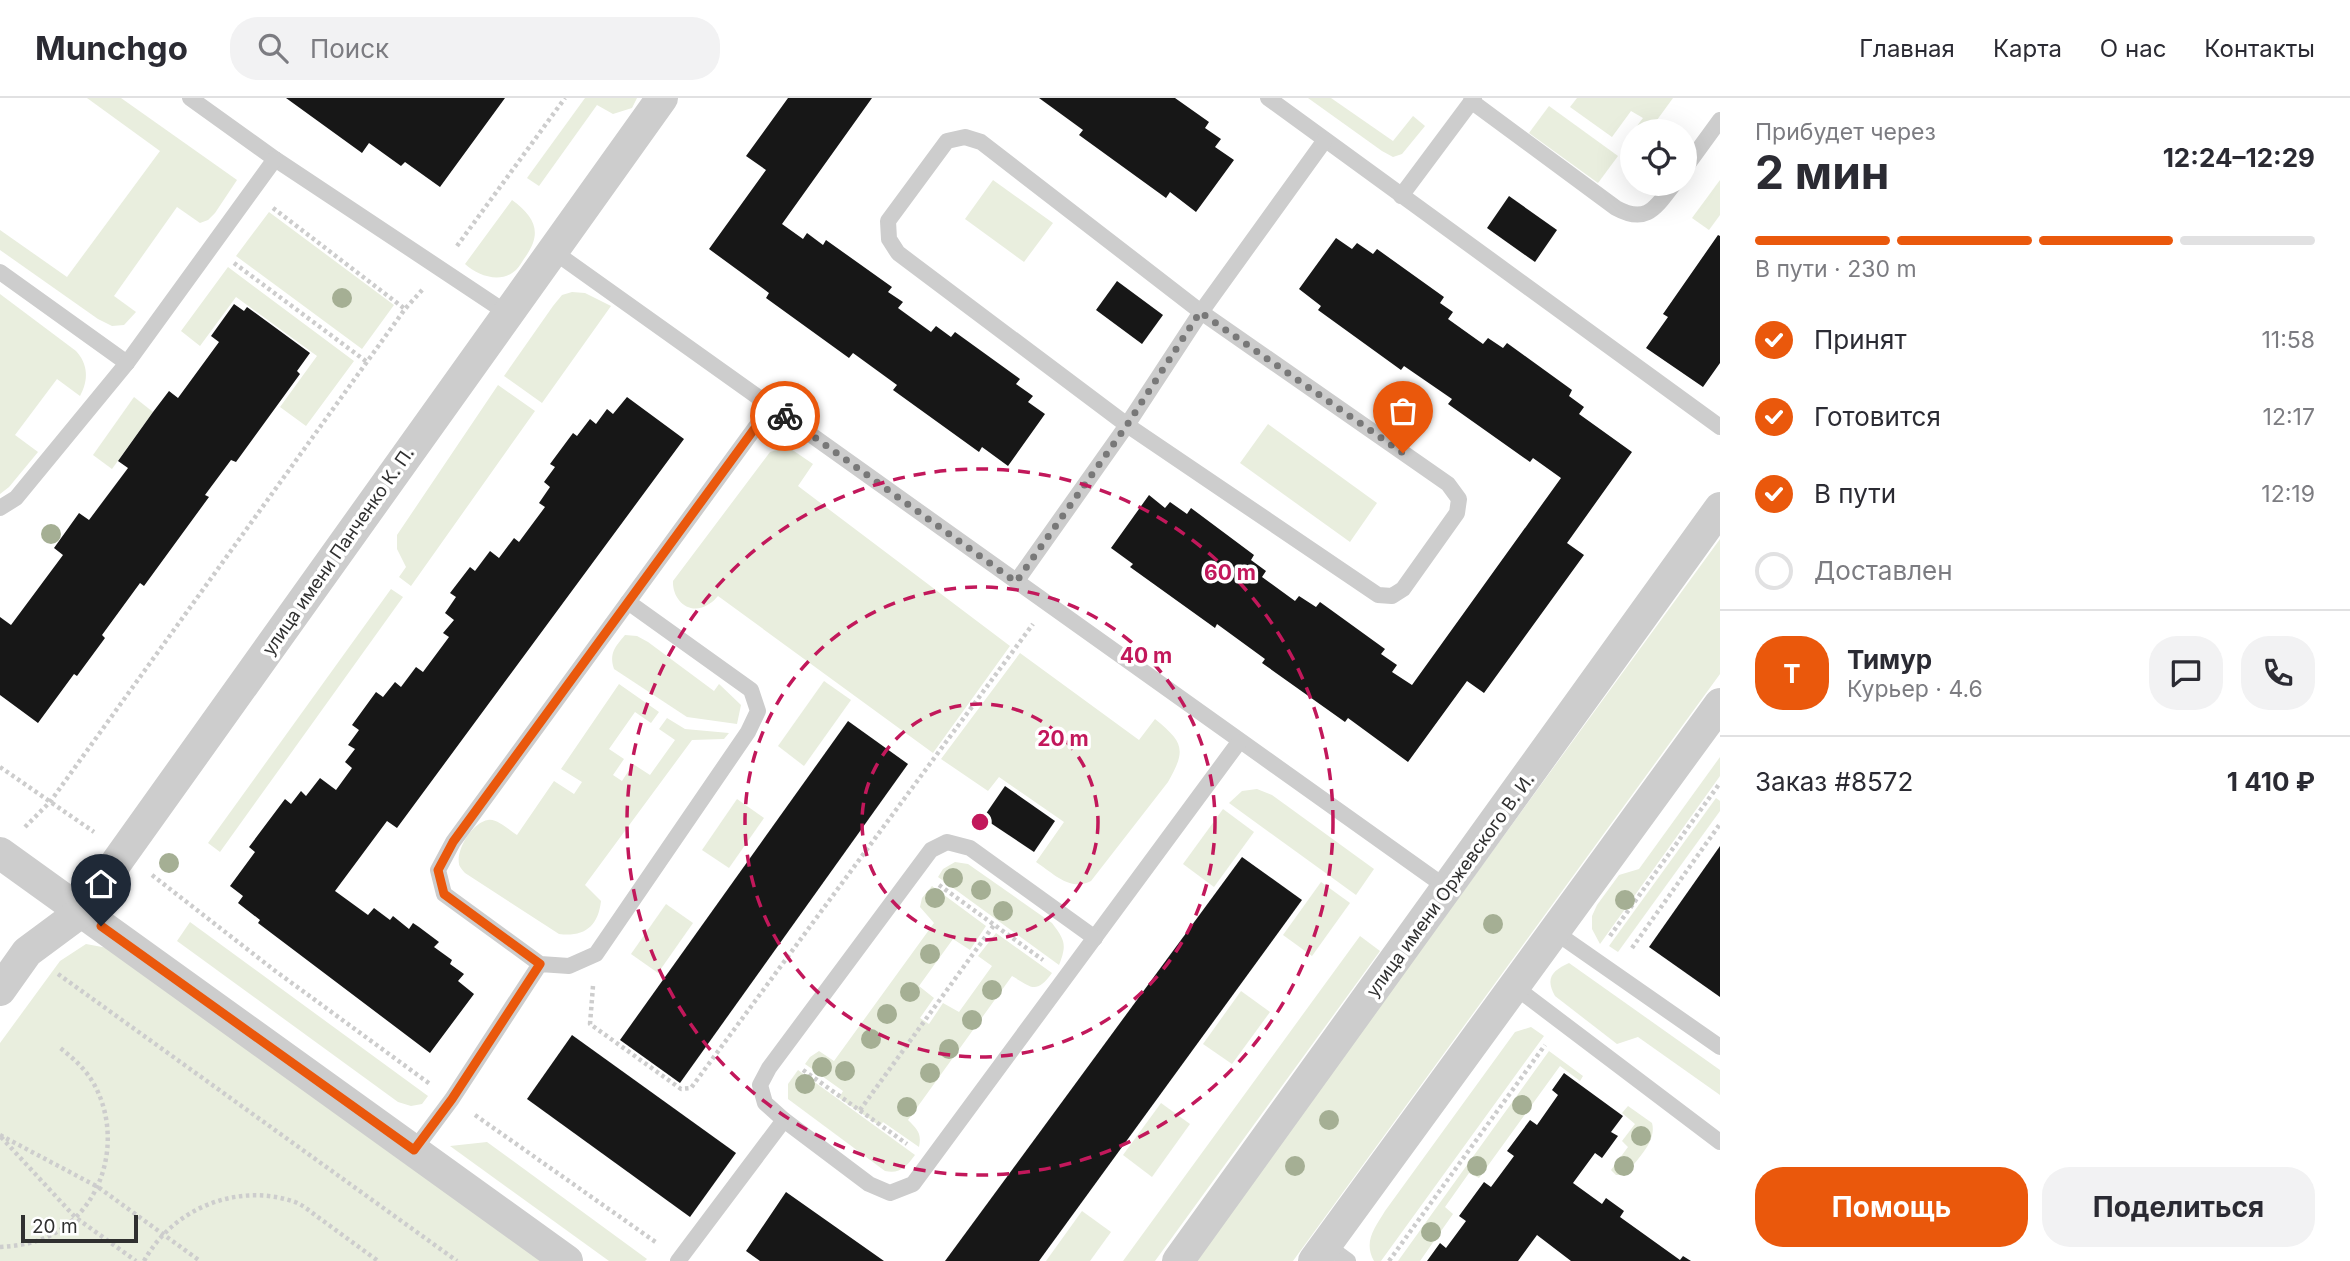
<!DOCTYPE html>
<html lang="ru">
<head>
<meta charset="utf-8">
<style>
	body { margin:0; font-family:Inter,sans-serif; background:#f2f2f3; color:#2b2b33; height:100vh; display:flex; flex-direction:column; font-size:26px; white-space:nowrap }
	* { box-sizing:border-box; margin:0 }
	p { font-size:23px; color:#7c7c81 }
	.icon { flex:none; width:38px; height:38px; fill:none; stroke:currentColor; stroke-width:2; stroke-linecap:round; stroke-linejoin:round }
	.map { position:relative; flex:1; overflow:hidden }
	.drawer { display:flex; flex-direction:column; background:#fff; width:630px }
	.drawer>* { flex:none }
	.controls { position:absolute; left:1620px; top:21px; display:grid; gap:14px }
	.controls a { display:grid; place-items:center; width:77px; height:77px; border-radius:50%; background:#fff; box-shadow:0 7px 28px #0002; font-size:35px }
	.scale { position:absolute; left:21px; bottom:18px; width:117px; box-sizing:border-box; padding-left:7px; border:4px solid #303030; border-top:0; font-size:19px; line-height:24px; white-space:nowrap; color:#303030; -webkit-text-stroke:5px #fff; paint-order:stroke }
	.pin { position:absolute; display:grid; place-items:center; width:60px; height:60px; color:#fff; margin:-72px -30px; border-radius:50% 50% 50% 0; rotate:-45deg; box-shadow:0 0 7px #0007 }
	.pin .icon { rotate:45deg }
	.courier { position:absolute; display:grid; place-items:center; width:70px; height:70px; margin:-35px; border:5px solid #ea580c; border-radius:50%; background:#fff; color:#222; box-shadow:0 2px 9px #0007 }
	.overview em { font-style:normal; font-weight:700 }
	.overview div { display:flex; flex-direction:column-reverse }
	.overview { display:flex; align-items:center; justify-content:space-between; height:119px; padding:0 35px }
	h1 { font-size:46px; font-weight:700; line-height:52px }
	.bar { display:grid; grid-template-columns:repeat(4,1fr); gap:10px 7px; align-content:center; height:84px; padding:0 35px }
	.bar i { height:9px; border-radius:5px; background:#e1e1e2 }
	.bar .selected { background:#ea580c }
	.bar p { grid-column:span 4 }
	.line { display:flex; align-items:center; gap:18px; padding:0 35px; border-top:2px solid #e1e1e2 }
	.line div { flex:1 }
	.round { display:grid; place-items:center; flex:none; width:74px; height:74px; border-radius:28px; background:#f2f2f3 }
	ol { padding:0 35px; list-style:none }
	li { display:flex; align-items:center; gap:21px; height:77px }
	li p { margin-inline-start:auto }
	li .icon { padding:7px; border-radius:50%; background:#ea580c; color:#fff; stroke-width:4 }
	li:last-child { color:#7c7c81 }
	li i { width:38px; height:38px; border:4px solid #e1e1e2; border-radius:50% }
	.action { display:flex; gap:14px; margin-top:auto; padding:14px 35px }
	.action a { flex:1; height:80px; border-radius:28px; background:#ea580c; color:#fff; font-size:28px; font-weight:700; line-height:80px; text-align:center }
	.action a+a { background:#f2f2f3; color:#2b2b33 }
	header { display:flex; align-items:center; gap:42px; box-sizing:border-box; height:98px; padding:0 35px; background:#fff; border-bottom:2px solid #e1e1e2 }
	header strong { font-size:33px }
	nav { display:flex; gap:38px; margin-inline-start:auto; font-size:24px }
	.search { width:490px; height:63px; background:#f2f2f3; display:flex; align-items:center; gap:18px; box-sizing:border-box; padding:0 24px; border-radius:28px; color:#7c7c81; font-size:26px }
	main { display:flex; flex:1; min-height:0 }
	.map>svg:first-child { display:block }
	.green { fill:#e9eede }
	.building { fill:#171717 }
	.lines { fill:none; stroke-linecap:round; stroke-linejoin:round }
	.path { stroke:#cdcdcd; stroke-width:4.5; stroke-dasharray:3.5 3.5; stroke-linecap:butt }
	.service { stroke:#cdcdcd; stroke-width:16 }
	.minor { stroke:#cdcdcd; stroke-width:32 }
	.tree { fill:#a5af94 }
	.done { stroke:#787878; stroke-width:7; stroke-dasharray:0 12.6 }
	.route { stroke:#ea580c; stroke-width:9 }
	.ring { fill:none; stroke:#c2185b; stroke-width:3.5; stroke-dasharray:12 9 }
	.labels { text-anchor:middle; dominant-baseline:central; stroke-width:7; stroke-linejoin:round; paint-order:stroke }
	.street-label { font-size:18px; fill:#303030; stroke:#fff }
	.centre { fill:#c2185b; stroke:#fff; stroke-width:3.5 }
	.ring-label { font-size:21px; text-anchor:middle; font-weight:bold; fill:#c2185b; stroke:#fff; stroke-width:7; stroke-linejoin:round; paint-order:stroke }
</style>
</head>
<body>
<header>
<strong>Munchgo</strong>
<div class="search"><svg class="icon" aria-label="search" viewBox="0 0 24 24"><circle cx="10" cy="10" r="6"/><path d="M15 15l6 6"/></svg>Поиск</div>
<nav><a>Главная</a><a>Карта</a><a>О нас</a><a>Контакты</a></nav>
</header>
<main>
<div class="map">
<svg width="1720" height="1163" viewBox="0 0 1720 1163">
	<rect width="100%" height="100%" fill="#fff"/>
	<g class="green">
		<path d="M87,0H121L237,82L215,115L208,122L200,125L177,109L114,198L136,214L124,227L112,228L98,221L0,152V132L67,179L160,53Z"/>
		<path d="M585,0H637L632,10L613,16L597,7L539,88L527,80Z"/>
		<path d="M1308,0H1331L1393,43L1413,18L1425,28L1402,56L1393,59L1382,53Z"/>
		<path d="M1577,0H1673L1649,33H1633L1643,20L1631,13L1612,39L1570,9Z"/>
		<path d="M1549,8L1618,58L1598,85L1529,35Z"/>
		<path d="M993,82L1053,125L1024,164L965,121Z"/>
		<path d="M1720,82V117L1709,132L1692,120Z"/>
		<path d="M512,102C534,118 543,134 526,158C523,162 520,168 516,172C501,186 478,178 465,166Z"/>
		<path d="M269,114L394,207L362,251L236,158Z"/>
		<path d="M228,169L354,263L306,328L280,309L317,258L236,199L200,248L181,233Z"/>
		<path d="M572,194L585,195L611,208L542,305L504,278L553,208L562,197Z"/>
		<path d="M0,196L76,253C88,266 89,282 80,298L57,281L15,337L38,354L9,389L0,396Z"/>
		<path d="M498,287L535,313L411,488L399,479L406,469L397,451V437Z"/>
		<path d="M134,299L153,314L112,371L93,357Z"/>
		<path d="M1268,326L1377,405L1350,444L1240,365Z"/>
		<path d="M780,351H791L813,366L798,388L1010,548L933,655L718,498C715,501 713,504 709,506C690,519 672,502 673,483L764,362L770,354Z"/>
		<path d="M1720,441V576L1293,1163H1194Z"/>
		<path d="M391,491L403,499L220,754L208,745Z"/>
		<path d="M625,537L637,538L648,544L714,593L719,586L741,607L737,626L687,619L614,571C609,555 615,549 625,537Z"/>
		<path d="M1020,555L1139,642L1155,621C1183,644 1187,651 1168,684L1091,783C1070,794 1053,775 1036,764L1064,724L999,679L988,693L941,661Z"/>
		<path d="M824,583L851,602L804,668L778,648Z"/>
		<path d="M619,586L659,614L651,625L635,614L609,651L624,661L613,677L622,683L633,666L650,677L675,642L659,631L667,620L685,631L729,635L724,641L692,642L585,787L601,803C598,829 584,839 559,836L465,775C463,773 459,768 459,766C456,751 473,724 488,722C497,720 510,733 517,737L554,683L574,696L582,684L561,671Z"/>
		<path d="M1720,659V678L1600,846L1592,831V818L1597,807L1619,777L1639,771Z"/>
		<path d="M1257,691L1272,697L1374,771L1356,797L1229,705L1242,693Z"/>
		<path d="M1716,700L1720,703V713L1618,854L1609,848Z"/>
		<path d="M737,701L764,720L729,770L702,752Z"/>
		<path d="M1223,711L1254,734L1214,789L1183,766Z"/>
		<path d="M955,764L968,766L1052,825C1065,842 1067,847 1059,867L938,779L943,771Z"/>
		<path d="M1321,784L1350,805L1312,858L1283,837Z"/>
		<path d="M932,788L986,828L970,852L953,841L919,888L934,900L920,920L929,926L943,905L959,914L992,868L978,858L996,835L1052,875C1036,897 1031,889 1012,878L908,1022C917,1031 922,1035 919,1049L883,1024L880,1028L839,1000L843,993L805,966L810,959L819,953L834,963L934,825L920,809L922,800Z"/>
		<path d="M666,806L693,825L658,875L631,856Z"/>
		<path d="M190,824L428,998L422,1006L411,1008L398,1004L177,843Z"/>
		<path d="M1360,838L1380,853L1155,1163H1123Z"/>
		<path d="M86,846L113,851L543,1163H0V945L60,863Z"/>
		<path d="M1569,865L1720,972V997L1638,939L1617,946L1555,898C1545,880 1552,873 1569,865Z"/>
		<path d="M1241,893L1270,914L1232,966L1203,946Z"/>
		<path d="M1531,929L1544,938L1381,1163H1374C1363,1143 1375,1130 1385,1113L1515,934Z"/>
		<path d="M1549,953L1583,978L1580,983L1560,968L1479,1080L1469,1075L1445,1109L1453,1116L1420,1163H1398Z"/>
		<path d="M798,972L915,1057C906,1069 900,1076 885,1073L788,1001V986Z"/>
		<path d="M1161,1005L1190,1026L1152,1079L1123,1057Z"/>
		<path d="M1628,1008L1652,1025C1657,1043 1638,1060 1628,1074L1624,1077H1616L1611,1072L1628,1049L1622,1043L1635,1026L1622,1015Z"/>
		<path d="M487,1044L647,1161L645,1163H609L450,1048Z"/>
		<path d="M1082,1113L1111,1134L1090,1163H1046Z"/>
	</g>
	<g class="building">
		<path d="M286,0H505L440,89L405,64L401,68L369,45L362,55Z"/>
		<path d="M788,0H872L782,126L803,141L807,135L823,147L826,142L892,189L888,194L903,204L898,210L931,234L936,228L951,239L955,234L1020,281L1016,286L1033,298L1028,304L1045,316L1008,368L982,349L979,354L893,292L897,287L853,255L849,260L766,200L769,195L709,151L766,72L746,58Z"/>
		<path d="M1039,0H1175L1209,24L1205,30L1221,41L1215,49L1234,62L1196,114L1170,94L1166,100L1079,37L1083,32Z"/>
		<path d="M1509,98L1557,132L1535,164L1487,130Z"/>
		<path d="M1718,137L1720,138V265L1703,289L1646,250L1668,219L1663,216Z"/>
		<path d="M1336,140L1352,151L1357,145L1373,156L1377,151L1444,199L1440,205L1453,214L1448,221L1483,246L1488,240L1503,250L1507,245L1572,292L1569,298L1584,309L1579,316L1632,354L1567,445L1584,457L1484,595L1467,583L1408,664L1348,620L1345,624L1262,565L1265,561L1217,526L1215,530L1130,469L1133,466L1111,450L1149,397L1165,410L1170,404L1187,416L1191,410L1254,457L1251,462L1266,473L1262,479L1295,503L1299,498L1316,509L1320,504L1385,551L1381,556L1397,567L1392,574L1412,587L1561,380L1533,360L1530,364L1448,306L1452,301L1404,268L1401,272L1318,212L1321,208L1299,191Z"/>
		<path d="M1117,183L1163,217L1142,246L1096,212Z"/>
		<path d="M234,206L244,213L247,209L310,255L297,273L300,276L236,364L231,362L205,397L209,399L144,488L140,485L102,537L105,540L77,578L74,576L38,625L0,597V519L11,527L63,457L54,450L79,415L89,422L128,370L118,363L153,314L169,293L178,300L219,244L211,238Z"/>
		<path d="M627,299L684,341L397,730L387,723L335,793L368,817L374,810L390,822L393,818L409,831L413,825L419,829L439,844L434,849L452,862L450,866L464,876L458,883L474,896L430,955L258,825L260,822L238,805L243,798L230,788L255,754L249,749L285,701L291,706L301,693L306,698L320,680L336,692L352,670L345,664L355,651L348,647L359,632L352,627L376,594L383,599L395,584L401,589L416,569L423,574L449,539L443,535L454,522L445,515L456,499L450,495L470,469L475,473L490,453L499,460L514,440L519,444L545,409L539,405L550,389L544,384L555,369L550,366L573,335L577,338L590,321L596,326L607,311L613,316Z"/>
		<path d="M848,623L908,666L680,985L620,942Z"/>
		<path d="M1005,688L1055,723L1034,754L983,720Z"/>
		<path d="M1720,748V899L1649,849Z"/>
		<path d="M1242,759L1302,802L1039,1163H945Z"/>
		<path d="M572,937L736,1055L690,1119L527,1001Z"/>
		<path d="M1564,975L1623,1018L1611,1034L1618,1038L1602,1060L1595,1055L1573,1085L1602,1106L1606,1100L1624,1113L1620,1119L1680,1162L1683,1158L1691,1163H1571L1537,1137L1518,1163H1427L1440,1145L1446,1150L1466,1123L1459,1118L1484,1084L1491,1089L1514,1058L1507,1053L1530,1022L1537,1027L1558,997L1552,992Z"/>
		<path d="M786,1094L857,1144L884,1163H760L746,1153Z"/>
	</g>
	<g class="lines">
		<g class="path">
			<path d="M273,110L405,211"/>
			<path d="M457,148L565,0"/>
			<path d="M234,165L367,264"/>
			<path d="M0,669L94,734"/>
			<path d="M25,729L50,704L405,211L423,191"/>
			<path d="M152,777L274,872L430,986"/>
			<path d="M939,787L1043,862"/>
			<path d="M1610,838L1720,685"/>
			<path d="M1632,850L1720,726"/>
			<path d="M58,876L457,1163"/>
			<path d="M593,888L590,926L681,991L691,990L1033,526"/>
			<path d="M803,972L907,1046"/>
			<path d="M860,1012L994,827"/>
			<path d="M475,1017L657,1145"/>
			<path d="M0,1037L98,1089L200,1163"/>
			<path d="M1,1039L75,1119L136,1163"/>
			<path d="M0,1149C16,1148 32,1146 47,1139C104,1113 123,1041 95,988C86,971 73,960 59,949"/>
			<path d="M144,1163C173,1110 238,1084 295,1104C305,1108 313,1116 322,1122C341,1136 359,1149 378,1163"/>
			<path d="M1389,1163L1545,947"/>
		</g>
		<g class="service">
			<path d="M190,0L275,61L507,215"/>
			<path d="M1268,0L1720,329"/>
			<path d="M1471,3L1616,110C1647,127 1656,109 1674,86"/>
			<path d="M965,39L981,44L1201,214L1448,386L1459,401L1457,415L1403,491L1392,498L1378,497L1127,327L898,155L889,141L888,123L947,43Z"/>
			<path d="M1685,70L1720,22"/>
			<path d="M1401,98L1474,0"/>
			<path d="M553,153L1447,790"/>
			<path d="M0,174L127,265"/>
			<path d="M0,410L16,400L127,265L275,61"/>
			<path d="M1016,484L1127,327L1201,214L1325,42"/>
			<path d="M628,504L771,308"/>
			<path d="M1555,834L1720,949"/>
			<path d="M1515,889L1720,1044"/>
			<path d="M784,1022L869,1086L890,1095L913,1086L1239,644"/>
			<path d="M414,1052L452,1001L540,866L569,868L596,856L748,634L758,613L751,592L628,504L453,744L438,772L444,796L540,866"/>
			<path d="M1326,1147L1348,1163"/>
			<path d="M678,1163L784,1022L765,1005L760,987L769,970L931,752L947,744L970,750L1095,840"/>
		</g>
		<g class="minor">
			<path d="M0,755L567,1163"/>
			<path d="M0,892L27,854L81,814L662,0"/>
			<path d="M1178,1163L1720,410"/>
			<path d="M1314,1163L1720,606"/>
		</g>
	</g>
	<g class="tree">
		<circle cx="342" cy="200" r="10"/>
		<circle cx="51" cy="436" r="10"/>
		<circle cx="169" cy="765" r="10"/>
		<circle cx="953" cy="780" r="10"/>
		<circle cx="981" cy="792" r="10"/>
		<circle cx="935" cy="800" r="10"/>
		<circle cx="1625" cy="802" r="10"/>
		<circle cx="1003" cy="813" r="10"/>
		<circle cx="1493" cy="826" r="10"/>
		<circle cx="930" cy="856" r="10"/>
		<circle cx="992" cy="892" r="10"/>
		<circle cx="910" cy="894" r="10"/>
		<circle cx="887" cy="916" r="10"/>
		<circle cx="972" cy="922" r="10"/>
		<circle cx="871" cy="941" r="10"/>
		<circle cx="949" cy="951" r="10"/>
		<circle cx="822" cy="969" r="10"/>
		<circle cx="845" cy="973" r="10"/>
		<circle cx="930" cy="975" r="10"/>
		<circle cx="805" cy="986" r="10"/>
		<circle cx="1522" cy="1007" r="10"/>
		<circle cx="907" cy="1009" r="10"/>
		<circle cx="1329" cy="1022" r="10"/>
		<circle cx="1641" cy="1038" r="10"/>
		<circle cx="1295" cy="1068" r="10"/>
		<circle cx="1477" cy="1068" r="10"/>
		<circle cx="1624" cy="1068" r="10"/>
		<circle cx="1431" cy="1134" r="10"/>
	</g>
	<g class="lines">
		<path class="done" d="M785,318L1016,484L1127,327L1200,214L1403,355"/>
		<path class="route" d="M101,828L414,1052L452,1001L540,866L444,796L438,772L453,744L771,308L785,318"/>
	</g>
	<g class="ring">
		<circle cx="980" cy="724" r="118"/>
		<circle cx="980" cy="724" r="235"/>
		<circle cx="980" cy="724" r="353"/>
	</g>
	<g class="labels">
		<g class="street-label">
			<text transform="translate(338 453) rotate(-55)">улица имени Панченко К. П.</text>
			<text transform="translate(1450 787) rotate(-54)">улица имени Оржевского В. И.</text>
		</g>
	</g>
	<circle cx="980" cy="724" r="10" class="centre"/>
	<g class="ring-label">
		<text x="1230" y="482">60 m</text>
		<text x="1146" y="565">40 m</text>
		<text x="1063" y="648">20 m</text>
	</g>
</svg>
<div class="controls">
<a><svg class="icon" aria-label="locate" viewBox="0 0 24 24"><circle cx="12" cy="12" r="6"/><path d="M12 2v4M12 18v4M2 12h4M18 12h4"/></svg></a>
</div>
<div class="scale">20 m</div>
<div class="pin" style="left:1403px;top:355px;background:#ea580c"><svg class="icon" aria-label="bag" viewBox="0 0 24 24"><path d="M5 8h14l-1 12H6zM9 8a3 3 0 0 1 6 0"/></svg></div>
<div class="pin" style="left:101px;top:828px;background:#1f2937"><svg class="icon" aria-label="home" viewBox="0 0 24 24"><path d="M3 11l9-7 9 7M6 9v11h12V9"/></svg></div>
<div class="courier" style="left:785px;top:318px"><svg class="icon" aria-label="bike" viewBox="0 0 24 24"><circle cx="6" cy="16" r="4"/><circle cx="18" cy="16" r="4"/><path d="M6 16l4-8h5l3 8M10 8l3 8H6M13 5h3"/></svg></div>
</div>
<section class="drawer">
<div class="overview"><div><h1>2 мин</h1><p>Прибудет через</p></div><em>12:24–12:29</em></div>
<div class="bar"><i class="selected"></i><i class="selected"></i><i class="selected"></i><i></i><p>В пути · 230 m</p></div>
<ol>
<li><svg class="icon" aria-label="check" viewBox="0 0 24 24"><path d="M5 12l5 5 9-10"/></svg>Принят<p>11:58</p></li>
<li><svg class="icon" aria-label="check" viewBox="0 0 24 24"><path d="M5 12l5 5 9-10"/></svg>Готовится<p>12:17</p></li>
<li><svg class="icon" aria-label="check" viewBox="0 0 24 24"><path d="M5 12l5 5 9-10"/></svg>В пути<p>12:19</p></li>
<li><i></i>Доставлен</li>
</ol>
<div class="line" style="height:126px"><b class="round" style="background:#ea580c;color:#fff">Т</b><div><b>Тимур</b><p>Курьер · 4.6</p></div><a class="round"><svg class="icon" aria-label="chat" viewBox="0 0 24 24"><path d="M4 5h16v11H9l-5 4z"/></svg></a><a class="round"><svg class="icon" aria-label="phone" viewBox="0 0 24 24"><path d="M5 4h4l2 5-3 2q2 4 5 5l2-3 5 2v4C11 20 4 13 5 4z"/></svg></a></div>
<div class="line" style="height:91px"><div>Заказ #8572</div><b>1 410 ₽</b></div>
<div class="action"><a>Помощь</a><a>Поделиться</a></div>
</section>
</main>
</body>
</html>
